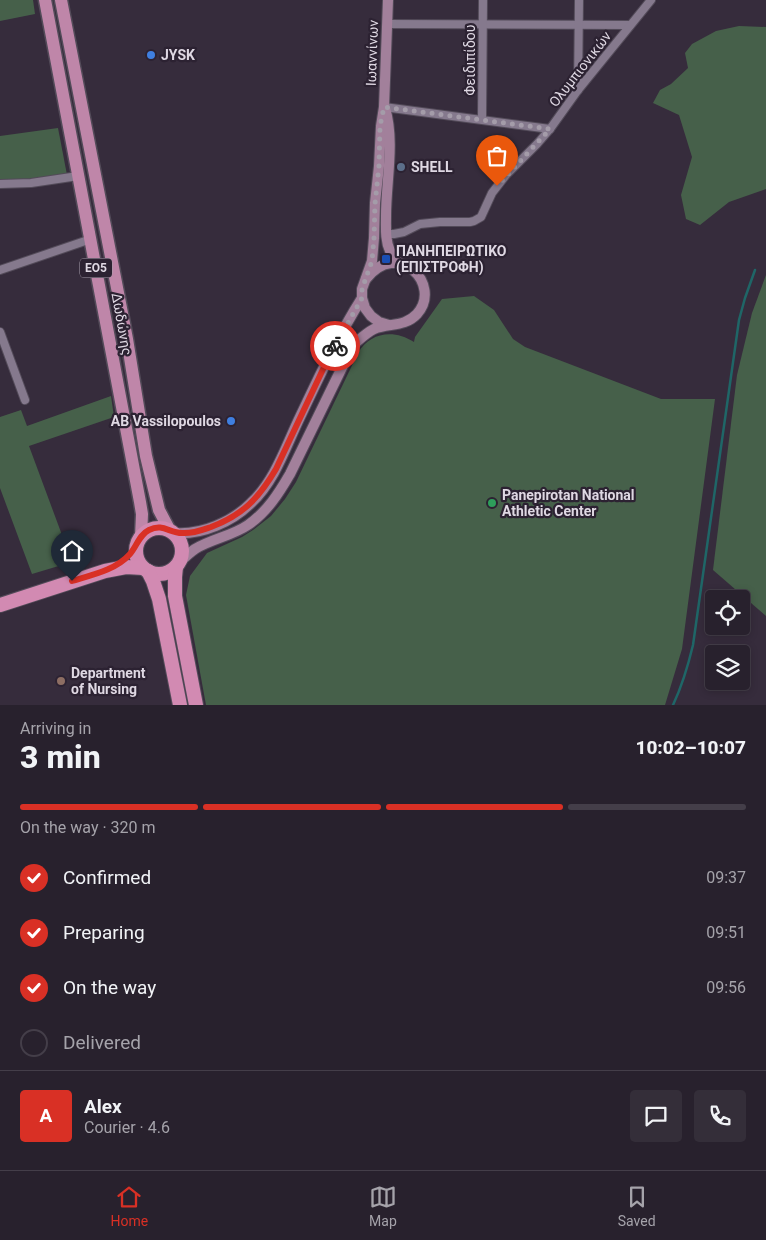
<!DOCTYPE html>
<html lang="en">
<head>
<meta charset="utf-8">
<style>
	body { margin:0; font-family:Roboto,sans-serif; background:#342e39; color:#f1f3f6; height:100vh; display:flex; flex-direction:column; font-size:19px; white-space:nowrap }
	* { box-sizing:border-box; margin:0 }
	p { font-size:16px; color:#a5a3aa }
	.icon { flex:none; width:28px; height:28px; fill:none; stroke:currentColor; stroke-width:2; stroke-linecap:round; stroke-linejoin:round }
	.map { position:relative; height:705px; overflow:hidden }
	.details { display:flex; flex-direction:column; background:#28212d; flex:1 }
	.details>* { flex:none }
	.buttons { position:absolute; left:705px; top:590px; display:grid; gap:10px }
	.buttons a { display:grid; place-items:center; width:45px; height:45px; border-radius:5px; background:#28212d; box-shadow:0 2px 8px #0003,0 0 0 1px #443e49; font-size:25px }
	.pin { position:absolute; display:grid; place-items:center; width:42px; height:42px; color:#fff; margin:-51px -21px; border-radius:50% 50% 50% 0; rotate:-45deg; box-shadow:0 0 5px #0007 }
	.pin .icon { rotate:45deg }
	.courier { position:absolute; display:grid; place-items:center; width:50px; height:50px; margin:-25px; border:4px solid #d93025; border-radius:50%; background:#fff; color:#222; box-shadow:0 1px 6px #0007 }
	.summary em { font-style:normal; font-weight:800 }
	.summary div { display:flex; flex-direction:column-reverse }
	.summary { display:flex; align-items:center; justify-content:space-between; height:85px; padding:0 20px }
	h1 { font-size:32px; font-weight:800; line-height:38px }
	.bar { display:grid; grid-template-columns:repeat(4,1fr); gap:8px 5px; align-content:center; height:60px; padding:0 20px }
	.bar i { height:6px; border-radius:4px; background:#443e49 }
	.bar .selected { background:#d93025 }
	.bar p { grid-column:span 4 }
	.line { display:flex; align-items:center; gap:12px; padding:0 20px; border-top:1px solid #443e49 }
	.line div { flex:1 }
	.round { display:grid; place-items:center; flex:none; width:52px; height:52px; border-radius:5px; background:#342e39 }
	ol { padding:0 20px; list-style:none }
	li { display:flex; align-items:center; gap:15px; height:55px }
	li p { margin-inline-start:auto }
	li .icon { padding:5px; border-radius:50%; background:#d93025; color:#fff; stroke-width:4 }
	li:last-child { color:#a5a3aa }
	li i { width:28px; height:28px; border:2px solid #443e49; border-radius:50% }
	.tabs { display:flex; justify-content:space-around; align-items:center; height:70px; border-top:1px solid #443e49; background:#28212d; font-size:14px; color:#a5a3aa }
	.tabs a { display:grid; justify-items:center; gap:2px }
	.tabs .selected { color:#d93025 }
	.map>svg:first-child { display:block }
	.green { fill:#46604a }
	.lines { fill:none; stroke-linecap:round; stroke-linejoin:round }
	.stream { stroke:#1f6667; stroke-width:2.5 }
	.minor-casing { stroke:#534b59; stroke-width:10 }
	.secondary-casing { stroke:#534b59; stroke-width:12 }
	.primary-casing { stroke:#534b59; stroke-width:15 }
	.trunk-casing { stroke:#534b59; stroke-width:16 }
	.minor { stroke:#85798d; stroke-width:8 }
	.secondary { stroke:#a2809b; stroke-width:10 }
	.primary { stroke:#bf86a9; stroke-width:12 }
	.trunk { stroke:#d28ab2; stroke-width:14 }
	.done { stroke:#a49ca9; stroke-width:5; stroke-dasharray:0 9 }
	.route { stroke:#d93025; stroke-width:6 }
	.shop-dot { fill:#3f7fe0; stroke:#2c2232; stroke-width:2 }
	.service-dot { fill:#5c6f8a; stroke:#2c2232; stroke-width:2 }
	.transit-dot { fill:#1a4fb4; stroke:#2c2232; stroke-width:2 }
	.leisure-dot { fill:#2e9e5b; stroke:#2c2232; stroke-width:2 }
	.education-dot { fill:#8d6e63; stroke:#2c2232; stroke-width:2 }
	.labels { text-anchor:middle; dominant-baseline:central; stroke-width:4.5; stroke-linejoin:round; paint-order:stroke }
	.shield { fill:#2c2232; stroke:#a9a1ae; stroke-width:1 }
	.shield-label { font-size:12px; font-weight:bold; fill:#dfd8e3 }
	.street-label { font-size:14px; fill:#dfd8e3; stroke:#2c2232 }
	.poi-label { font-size:14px; font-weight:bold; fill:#dfd8e3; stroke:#2c2232; text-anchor:start }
</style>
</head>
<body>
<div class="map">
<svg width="766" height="705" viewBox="0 0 766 705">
	<rect width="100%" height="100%" fill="#362c3c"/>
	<g class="green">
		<path d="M0,0H33L35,14L0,21Z"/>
		<path d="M739,26L766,27V189L729,202L700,225L686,219L681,195L692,157L679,115L653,103L660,90L671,84L688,68L685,53L692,44L716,31Z"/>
		<path d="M58,128L67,175L36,179L0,181V136Z"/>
		<path d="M766,275V616L713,570L737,375L752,313Z"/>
		<path d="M474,296L494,310L513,339L525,347L661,399H715L682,649L665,705H206L186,595L190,576L207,553L242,537L253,530L271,516L285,499L296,482L358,353C370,332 394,329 414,342L415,337L442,299Z"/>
		<path d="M111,396L114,417L29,446L72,562L32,574L0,488V417L21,410L27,426Z"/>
	</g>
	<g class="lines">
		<path class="stream" d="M673,705C682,686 688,666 693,645L739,320L745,298L755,270"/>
		<g class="minor-casing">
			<g id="minor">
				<path d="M387,24L630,25"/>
				<path d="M578,90L579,0"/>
				<path d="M384,107L550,129"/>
				<path d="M482,119L483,0"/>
				<path d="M0,184L31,183L78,176"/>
				<path d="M386,234H394L404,232L420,224L440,222H470L474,221L481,217L492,193L506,175L537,144L550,129L578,90L651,0"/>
				<path d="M0,270L91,239"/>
				<path d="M0,332L25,400"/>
			</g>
		</g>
		<g class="secondary-casing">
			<g id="secondary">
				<path d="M388,0L384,107L381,126L379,166L375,203L374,238L372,261L362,289V298L365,308L371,316L379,322L389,325"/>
				<path d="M385,108C395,142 386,181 386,216C386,228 385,240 390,251C392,255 396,259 399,263"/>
				<path d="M175,533C202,535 232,522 251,503C275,481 286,446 300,417C319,377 338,336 362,298"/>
				<path d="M180,562C185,557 189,553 195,549C211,539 232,536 248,525C267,512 279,493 290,474L353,345C359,340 366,333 374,329C389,323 405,327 417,314C443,285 398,238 366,279"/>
			</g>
		</g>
		<g class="primary-casing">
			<g id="primary">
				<path d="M45,0L140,502L142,514L141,537"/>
				<path d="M61,0L127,339L146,456L159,510L169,529"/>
			</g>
		</g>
		<g class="trunk-casing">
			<g id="trunk">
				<circle cx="159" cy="551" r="23"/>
				<path d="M176,567L175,577V596L196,705"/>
				<path d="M148,571L153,581L159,599L180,705"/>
				<path d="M0,605L105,571L126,567L143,568"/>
			</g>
		</g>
		<use href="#minor" class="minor"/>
		<use href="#secondary" class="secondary"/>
		<use href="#primary" class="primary"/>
		<use href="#trunk" class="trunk"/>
	</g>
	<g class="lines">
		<path class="done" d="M335,346L362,298V289L372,261L374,238L375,204L379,166L380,126L384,107L550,129L497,186"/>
		<path class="route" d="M72,581C92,575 116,570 130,554C137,546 139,535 149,530C163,523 169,533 182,533C192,534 202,530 211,527C243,515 259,498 276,469L325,365L335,346"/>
	</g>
	<g class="shop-dot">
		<circle cx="151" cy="55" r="5"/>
		<circle cx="231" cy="421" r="5"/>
	</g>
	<circle class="service-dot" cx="401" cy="167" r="5"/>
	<rect class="transit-dot" x="381" y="254" width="10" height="10" rx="2.5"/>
	<circle class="leisure-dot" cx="492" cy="503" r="5"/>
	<circle class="education-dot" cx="61" cy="681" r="5"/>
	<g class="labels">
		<rect class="shield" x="80" y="258.5" width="32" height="19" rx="4"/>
		<g class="shield-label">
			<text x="96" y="268">ΕΟ5</text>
		</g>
		<g class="street-label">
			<text transform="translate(372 53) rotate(-88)">Ιωαννίνων</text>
			<text transform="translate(470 60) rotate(-90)">Φειδιπίδου</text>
			<text transform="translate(580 69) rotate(-52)">Ολυμπιονικών</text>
			<text transform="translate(122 324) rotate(80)">Δωδώνης</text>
		</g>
		<g class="poi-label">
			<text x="161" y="55">JYSK</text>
			<text x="411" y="167">SHELL</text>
			<text x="396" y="251">ΠΑΝΗΠΕΙΡΩΤΙΚΟ<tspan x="396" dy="16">(ΕΠΙΣΤΡΟΦΗ)</tspan></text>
			<text x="221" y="421" text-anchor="end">AB Vassilopoulos</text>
			<text x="502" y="495">Panepirotan National<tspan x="502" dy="16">Athletic Center</tspan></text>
			<text x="71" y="673">Department<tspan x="71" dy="16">of Nursing</tspan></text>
		</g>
	</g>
</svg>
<div class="buttons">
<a><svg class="icon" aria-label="locate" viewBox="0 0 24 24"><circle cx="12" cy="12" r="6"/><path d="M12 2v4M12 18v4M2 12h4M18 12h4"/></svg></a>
<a><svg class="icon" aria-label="layers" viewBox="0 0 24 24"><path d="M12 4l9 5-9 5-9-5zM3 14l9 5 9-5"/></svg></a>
</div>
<div class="pin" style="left:497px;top:186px;background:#ea580c"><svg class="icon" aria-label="bag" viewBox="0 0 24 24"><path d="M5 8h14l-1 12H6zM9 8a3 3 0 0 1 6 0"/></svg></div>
<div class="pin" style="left:72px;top:581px;background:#1f2937"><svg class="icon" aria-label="home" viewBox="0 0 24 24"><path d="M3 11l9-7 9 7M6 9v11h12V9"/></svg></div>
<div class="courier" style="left:335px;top:346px"><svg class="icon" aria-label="bike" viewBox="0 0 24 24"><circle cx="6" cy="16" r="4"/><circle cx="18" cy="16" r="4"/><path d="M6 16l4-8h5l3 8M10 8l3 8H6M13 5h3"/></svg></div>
</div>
<section class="details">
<div class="summary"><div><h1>3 min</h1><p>Arriving in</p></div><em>10:02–10:07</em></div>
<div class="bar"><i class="selected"></i><i class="selected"></i><i class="selected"></i><i></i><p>On the way · 320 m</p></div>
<ol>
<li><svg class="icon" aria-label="check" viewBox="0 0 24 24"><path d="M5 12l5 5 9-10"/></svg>Confirmed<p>09:37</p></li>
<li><svg class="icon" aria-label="check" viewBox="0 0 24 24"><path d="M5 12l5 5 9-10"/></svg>Preparing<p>09:51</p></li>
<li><svg class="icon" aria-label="check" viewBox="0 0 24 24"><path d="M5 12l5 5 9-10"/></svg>On the way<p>09:56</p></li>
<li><i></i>Delivered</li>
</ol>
<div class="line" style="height:90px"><b class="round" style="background:#d93025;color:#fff">A</b><div><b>Alex</b><p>Courier · 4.6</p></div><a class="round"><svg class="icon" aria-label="chat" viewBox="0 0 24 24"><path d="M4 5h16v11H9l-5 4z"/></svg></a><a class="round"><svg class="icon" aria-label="phone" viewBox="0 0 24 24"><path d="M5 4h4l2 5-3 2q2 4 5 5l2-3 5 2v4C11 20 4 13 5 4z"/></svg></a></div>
</section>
<nav class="tabs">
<a class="selected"><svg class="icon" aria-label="home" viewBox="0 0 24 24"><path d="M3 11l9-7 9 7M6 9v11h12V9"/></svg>Home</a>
<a><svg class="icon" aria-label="map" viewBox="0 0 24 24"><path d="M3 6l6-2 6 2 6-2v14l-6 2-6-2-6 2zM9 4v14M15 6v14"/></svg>Map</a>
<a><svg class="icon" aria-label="saved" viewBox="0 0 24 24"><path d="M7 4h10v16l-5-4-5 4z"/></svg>Saved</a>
</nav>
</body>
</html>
